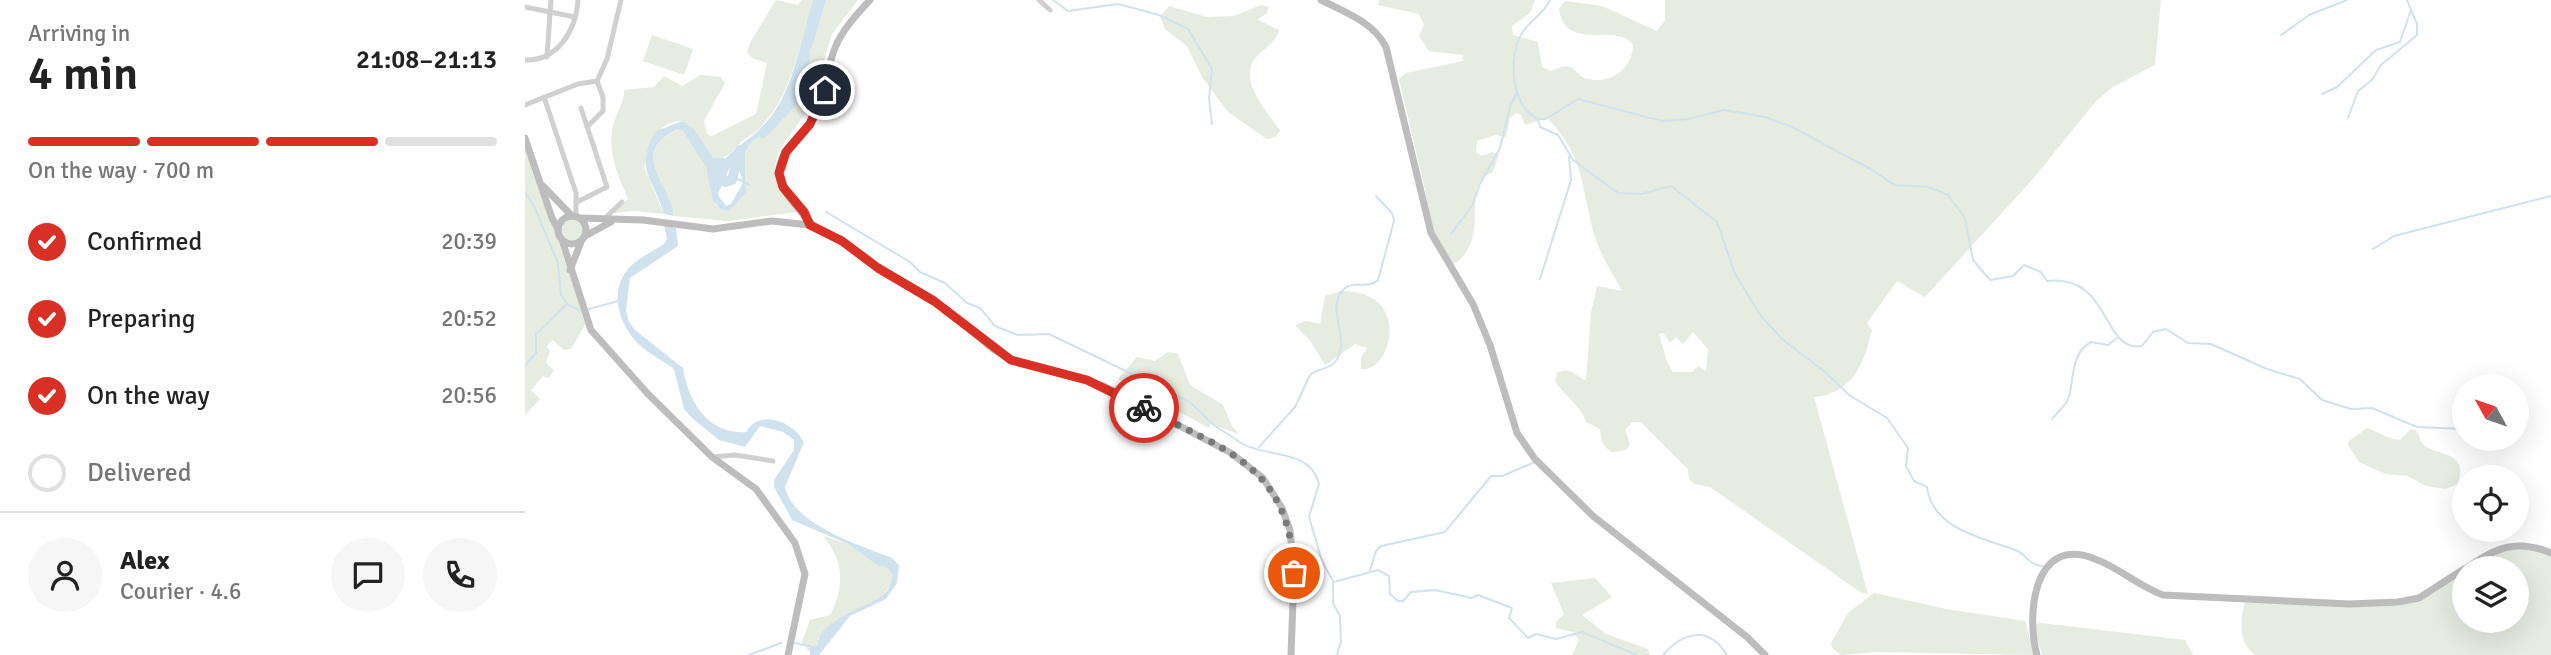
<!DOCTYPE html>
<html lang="en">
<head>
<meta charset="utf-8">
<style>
	body { margin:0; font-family:Signika,sans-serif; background:#f6f6f6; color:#222; height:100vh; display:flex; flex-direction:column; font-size:26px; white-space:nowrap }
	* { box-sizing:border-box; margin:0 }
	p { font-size:23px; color:#767676 }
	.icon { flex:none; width:38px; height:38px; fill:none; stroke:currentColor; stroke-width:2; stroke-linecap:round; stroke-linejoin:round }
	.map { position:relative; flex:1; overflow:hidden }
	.panel { display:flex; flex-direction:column; background:#fff; width:525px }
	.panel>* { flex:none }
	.needle { width:46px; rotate:310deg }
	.buttons { position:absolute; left:1927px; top:374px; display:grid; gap:14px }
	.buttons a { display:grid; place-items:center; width:77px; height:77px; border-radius:50%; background:#fff; box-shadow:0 7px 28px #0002; font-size:35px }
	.pin { position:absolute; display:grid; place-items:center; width:60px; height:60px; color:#fff; margin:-30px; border:4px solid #fff; border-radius:50%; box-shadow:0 2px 7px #0007 }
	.courier { position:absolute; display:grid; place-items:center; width:70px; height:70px; margin:-35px; border:5px solid #d93025; border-radius:50%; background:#fff; color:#222; box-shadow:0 2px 9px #0007 }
	.headline em { font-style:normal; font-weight:600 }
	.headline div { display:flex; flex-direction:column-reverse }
	.headline { display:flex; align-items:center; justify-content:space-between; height:119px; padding:0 28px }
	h1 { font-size:46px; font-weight:600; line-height:52px }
	.bar { display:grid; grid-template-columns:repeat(4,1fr); gap:10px 7px; align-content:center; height:84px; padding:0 28px }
	.bar i { height:9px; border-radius:5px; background:#e0e0e0 }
	.bar .selected { background:#d93025 }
	.bar p { grid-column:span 4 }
	.line { display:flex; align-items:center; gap:18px; padding:0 28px; border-top:2px solid #e0e0e0 }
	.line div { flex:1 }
	.round { display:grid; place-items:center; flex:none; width:74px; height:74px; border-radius:37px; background:#f6f6f6 }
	ol { padding:0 28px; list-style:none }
	li { display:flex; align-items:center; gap:21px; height:77px }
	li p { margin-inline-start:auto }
	li .icon { padding:7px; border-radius:50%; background:#d93025; color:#fff; stroke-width:4 }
	li:last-child { color:#767676 }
	li i { width:38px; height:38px; border:4px solid #e0e0e0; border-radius:50% }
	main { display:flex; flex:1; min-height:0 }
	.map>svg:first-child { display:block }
	.green { fill:#e6ecdf; fill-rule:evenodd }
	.water { fill:#cfe2ee; fill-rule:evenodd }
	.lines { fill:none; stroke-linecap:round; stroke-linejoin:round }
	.stream { stroke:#cfe2ee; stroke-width:2 }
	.river { stroke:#cfe2ee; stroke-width:10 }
	.street { stroke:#d0d0d0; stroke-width:5 }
	.secondary { stroke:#bdbdbd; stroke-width:7 }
	.done { stroke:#7a7a7a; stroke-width:7; stroke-dasharray:0 12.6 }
	.route { stroke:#d93025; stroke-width:9 }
</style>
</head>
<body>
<main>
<section class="panel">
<div class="headline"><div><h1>4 min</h1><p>Arriving in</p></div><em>21:08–21:13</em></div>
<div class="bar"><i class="selected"></i><i class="selected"></i><i class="selected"></i><i></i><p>On the way · 700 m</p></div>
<ol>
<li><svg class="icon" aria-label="check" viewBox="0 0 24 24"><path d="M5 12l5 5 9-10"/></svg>Confirmed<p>20:39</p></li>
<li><svg class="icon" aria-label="check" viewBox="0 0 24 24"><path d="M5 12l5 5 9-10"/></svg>Preparing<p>20:52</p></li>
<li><svg class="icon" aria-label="check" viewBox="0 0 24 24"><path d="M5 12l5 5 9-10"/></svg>On the way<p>20:56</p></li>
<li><i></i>Delivered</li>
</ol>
<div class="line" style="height:126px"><a class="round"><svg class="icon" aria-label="person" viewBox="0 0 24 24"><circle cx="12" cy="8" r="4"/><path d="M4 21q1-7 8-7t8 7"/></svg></a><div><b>Alex</b><p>Courier · 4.6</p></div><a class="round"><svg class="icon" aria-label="chat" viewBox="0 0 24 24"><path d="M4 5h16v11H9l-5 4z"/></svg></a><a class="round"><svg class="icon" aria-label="phone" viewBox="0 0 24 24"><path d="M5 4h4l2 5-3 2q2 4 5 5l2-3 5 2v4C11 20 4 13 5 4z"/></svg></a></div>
</section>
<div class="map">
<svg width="2026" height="655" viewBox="0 0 2026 655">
	<rect width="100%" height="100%" fill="#fff"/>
	<g class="green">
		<path d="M251,0L273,5L277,0H288C274,46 267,97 231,132C227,136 221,137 217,141C209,149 204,157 192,160C176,151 173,132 158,121C129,122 127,143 119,167L139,214L110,211L88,213L103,199C92,173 81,150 89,122C92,112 100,100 99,90L129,87L139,76L157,86L176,75L196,77L200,83L179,121L182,134L187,136L231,114L242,63L227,58L222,52L226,41Z"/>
		<path d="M301,0H333L307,34L285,107L254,150L249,170L256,189L272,212L203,221L149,216C147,185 102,153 153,130L158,131L181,167L191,205L202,211L221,192L220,153L226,142L246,129L273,89L275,72L289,42Z"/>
		<path d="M854,0H1010L1005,13L987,26L988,35L1013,42L1017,67L1026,71C1031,69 1037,66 1042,66C1050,67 1053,76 1060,78C1082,86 1108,70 1108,45C1094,21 1040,54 1034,9L1040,1L1077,6L1132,31L1140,20V0H1636L1630,65L1588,87L1571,101L1507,180L1400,297L1372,281L1342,323L1347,330C1339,364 1327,394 1289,397L1343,594L1335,592L1185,487L1169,484L1164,479L1163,469L1116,422H1107L1100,430L1105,444L1101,450L1088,452C1076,446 1077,441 1075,429L1061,422C1056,405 1040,397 1030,381L1032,373C1045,366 1050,376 1061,381L1066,313L1072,286L1097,291C1088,274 1076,256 1070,237C1056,191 1061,156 1022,118L1000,125L996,115L991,113L985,118L981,137L970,135L952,141L951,152L957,156L967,152L974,154L968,172C932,185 969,237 929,264L916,251L906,227L899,185L874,79L881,73L938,61V55L904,51L894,36L899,25L894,14L853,5ZM1168,332L1183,349L1181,371L1173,366L1167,372H1148L1142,362L1134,334L1138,333L1145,343L1151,337L1158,344Z"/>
		<path d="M736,5L744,7L741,14L733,19L735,21L754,30C751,43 741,46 733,55C710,78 742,111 755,130L751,137L742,139L703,112L677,77L662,46L640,29L635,17L644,6L681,17L709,16Z"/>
		<path d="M127,35L168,49L159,75L118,61Z"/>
		<path d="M0,144L61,323L46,349L39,350L28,340L21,346L25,351L21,363L29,370L24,378L18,376L6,390L15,399L0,415Z"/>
		<circle cx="47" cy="230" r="12"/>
		<path d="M816,291C890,291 865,375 836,369V358L842,348L830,344L800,365L786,342L770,325L781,321L795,324L800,296Z"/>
		<path d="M643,352L653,354L665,385L698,405L707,426L714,434L686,424L684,428L593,379L612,357L630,361Z"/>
		<path d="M1842,428C1853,431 1864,440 1875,440L1886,429L1890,430C1896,435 1893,439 1898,444C1910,457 1945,449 1933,484L1921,489L1901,486L1882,476L1861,474L1834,462L1823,445L1824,441Z"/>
		<path d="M298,536L323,544L353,566L361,567L367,574L365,586L358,595L313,621L293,639L294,645L285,647V652L277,642L285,620L305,615C320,587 319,560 298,536Z"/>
		<path d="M1979,545L2000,546L2026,554V655H1732C1710,645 1716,614 1722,595C1768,599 1859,612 1900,592ZM1939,569H1992V621H1939Z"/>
		<path d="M1070,578L1087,597L1057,615L1081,634L1123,649L1125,655H1047L1054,640L1048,632L1031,628V622L1039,614L1026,583Z"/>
		<path d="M1349,593L1421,609L1500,621L1510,655L1350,652L1316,655L1307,648L1306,643L1323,613Z"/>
		<path d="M1516,623L1660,640L1668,655H1517L1508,625Z"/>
	</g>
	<g class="water">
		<path d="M288,0H301L289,42L275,72L273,89L246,129L226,142L220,153L221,192L204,211L195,209L188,200L181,167L158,131L152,130C102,153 147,185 149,216L139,214C129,178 108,170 131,131L158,121L168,128L188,158H201C210,148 220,142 230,134C268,102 274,44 288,0ZM209,161H212L218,183L206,204L201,206L193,195C198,181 202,172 209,161Z"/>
		<path d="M139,225L151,228L153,246L105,278L101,310L104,322L110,330L158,368C163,401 183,435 221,432C235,408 268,422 279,442L260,487C268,525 335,545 367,558L374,565L372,583L361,599L325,616L294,655H285V647L293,645C292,619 351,605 362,591C366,586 366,580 367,574L361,567L353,566L323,544L267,520L249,487V480L269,450V440L258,432L235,426L220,447L194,440L166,417L159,409L149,369C139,361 127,356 117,347C96,329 82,294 103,269C110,260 128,251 139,244L142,239Z"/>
	</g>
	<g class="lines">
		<g class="stream">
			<path d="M528,0L543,11L593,4L634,15L663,29L687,69L684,98L687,124"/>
			<path d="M1025,0C1018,15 1006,19 997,33C983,57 985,105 1013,119L1015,127L1033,135L1048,160L1093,193L1116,194L1146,186L1192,222L1210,274L1236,316L1257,339L1300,372L1324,395L1362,418L1383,448L1381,466L1389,481L1402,487C1407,529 1458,538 1490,550C1501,553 1503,565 1517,566"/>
			<path d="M1756,35L1784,15L1822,0"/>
			<path d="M1797,94L1812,87L1851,50L1875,42L1886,10"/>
			<path d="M1823,118L1833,91L1847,80L1856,65L1892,35V24L1882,0"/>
			<path d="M1013,119H1021L1053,99L1137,121L1163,119L1199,110L1240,117L1267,127L1349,171L1369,185L1404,187L1423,195L1440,218L1448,260L1465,280L1488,276L1499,265L1516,272L1522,281C1587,274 1576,353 1617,346L1628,332L1641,329L1663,343L1686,344L1742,369L1775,379L1797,400L1826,409L1847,408L1892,427L1939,429"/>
			<path d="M209,177L224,185"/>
			<path d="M0,192L9,206L33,263L36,295L42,304L53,310"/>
			<path d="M301,212L385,262L395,272L420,283L442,303L455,308L470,326L493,335L524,334L661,400C673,407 679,417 689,425C697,431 708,437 716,443C740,458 786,448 794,484L784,517L797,561L808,581V603L815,616L816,641L812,655"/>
			<path d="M926,234L947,206L955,184L975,148L985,107L992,92"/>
			<path d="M1848,249L1869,236L2026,196"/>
			<path d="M1015,279L1046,180L1044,157"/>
			<path d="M64,309L93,301"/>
			<path d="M0,366L11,353V334L41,305"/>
			<path d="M1527,419C1532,412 1542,405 1544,397C1549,377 1546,353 1566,342L1583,345L1592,338"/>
			<path d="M734,447L770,407L785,375C792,369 801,370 809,363C829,342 799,310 818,290C828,279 843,290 853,280L869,221L867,213L851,196"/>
			<path d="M845,570L851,551L856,546L920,532L966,476H977L1008,463"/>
			<path d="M809,582L853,570L864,576L865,594L873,601H878L886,592L910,590L947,598L953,595L987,608L984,618L1003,638L1011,634L1031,639L1057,632L1112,655"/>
			<path d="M270,643L288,647"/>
			<path d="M224,655L256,643"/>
			<path d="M1138,655C1157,633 1183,624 1202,655"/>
		</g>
		<g class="river">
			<path d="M238,133L272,97L280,54"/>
			<path d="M191,170L200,182L207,180L215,150"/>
		</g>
		<g class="street">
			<path d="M514,0L525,10"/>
			<path d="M0,7L50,17"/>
			<path d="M22,57L26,0"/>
			<path d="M0,60C33,61 51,30 53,0"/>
			<path d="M72,81L82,59L96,0"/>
			<path d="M19,97L51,193V217"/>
			<path d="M0,105L53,84L72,81"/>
			<path d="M62,127L78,111V97L72,81"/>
			<path d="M52,202L82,187L56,108"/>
			<path d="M78,220L97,202"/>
			<path d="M187,457L210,455L248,461"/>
		</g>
		<g class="secondary">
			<path d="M796,0C820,12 848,22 861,47L906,233L948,304L965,345L992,433L1010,459L1068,516L1222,637L1240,655"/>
			<path d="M0,138L27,218L33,229"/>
			<path d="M18,186L47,216"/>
			<circle cx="47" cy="230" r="14"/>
			<path d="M55,218L118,220L188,229L247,221L285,225L317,241L353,268L422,310L468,349L486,360L579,386L706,453L738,478L757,508L765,530L769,573L766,655"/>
			<path d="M285,225C277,209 256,194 254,175C252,151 276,138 287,121C302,98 300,72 310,48C317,30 332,14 345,0"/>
			<path d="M60,236L86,222"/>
			<path d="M37,240L66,330L123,394L187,457L231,489L270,543L280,574L263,655"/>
			<path d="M45,270L56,242"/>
			<path d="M1940,569C1970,548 1991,538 2026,553"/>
			<path d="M1512,655C1501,616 1508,534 1570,559C1595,568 1613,586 1638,595L1825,604L1873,602L1894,598L1939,569"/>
		</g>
	</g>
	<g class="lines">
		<path class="done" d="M619,408C702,451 765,466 769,573"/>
		<path class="route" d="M300,90L285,124L261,152L254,173L258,187L279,212L285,225L317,241L353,268L409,301L486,360L562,380L619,408"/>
	</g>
</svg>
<div class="buttons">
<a><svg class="needle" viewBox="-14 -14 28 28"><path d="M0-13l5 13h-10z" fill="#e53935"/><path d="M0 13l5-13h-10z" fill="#767676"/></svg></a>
<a><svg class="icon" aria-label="locate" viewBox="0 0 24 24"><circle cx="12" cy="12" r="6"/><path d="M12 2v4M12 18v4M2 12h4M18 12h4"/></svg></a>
<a><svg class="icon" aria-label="layers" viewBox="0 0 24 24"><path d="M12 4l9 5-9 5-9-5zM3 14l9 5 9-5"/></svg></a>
</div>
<div class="pin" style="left:769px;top:573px;background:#ea580c"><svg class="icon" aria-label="bag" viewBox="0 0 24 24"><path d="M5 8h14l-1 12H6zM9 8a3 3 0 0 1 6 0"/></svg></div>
<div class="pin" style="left:300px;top:90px;background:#1f2937"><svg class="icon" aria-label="home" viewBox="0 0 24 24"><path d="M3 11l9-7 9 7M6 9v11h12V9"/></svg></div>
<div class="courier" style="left:619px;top:408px"><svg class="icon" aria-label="bike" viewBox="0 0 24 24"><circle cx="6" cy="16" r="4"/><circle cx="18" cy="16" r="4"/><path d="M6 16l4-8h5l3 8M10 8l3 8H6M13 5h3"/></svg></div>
</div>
</main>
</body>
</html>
